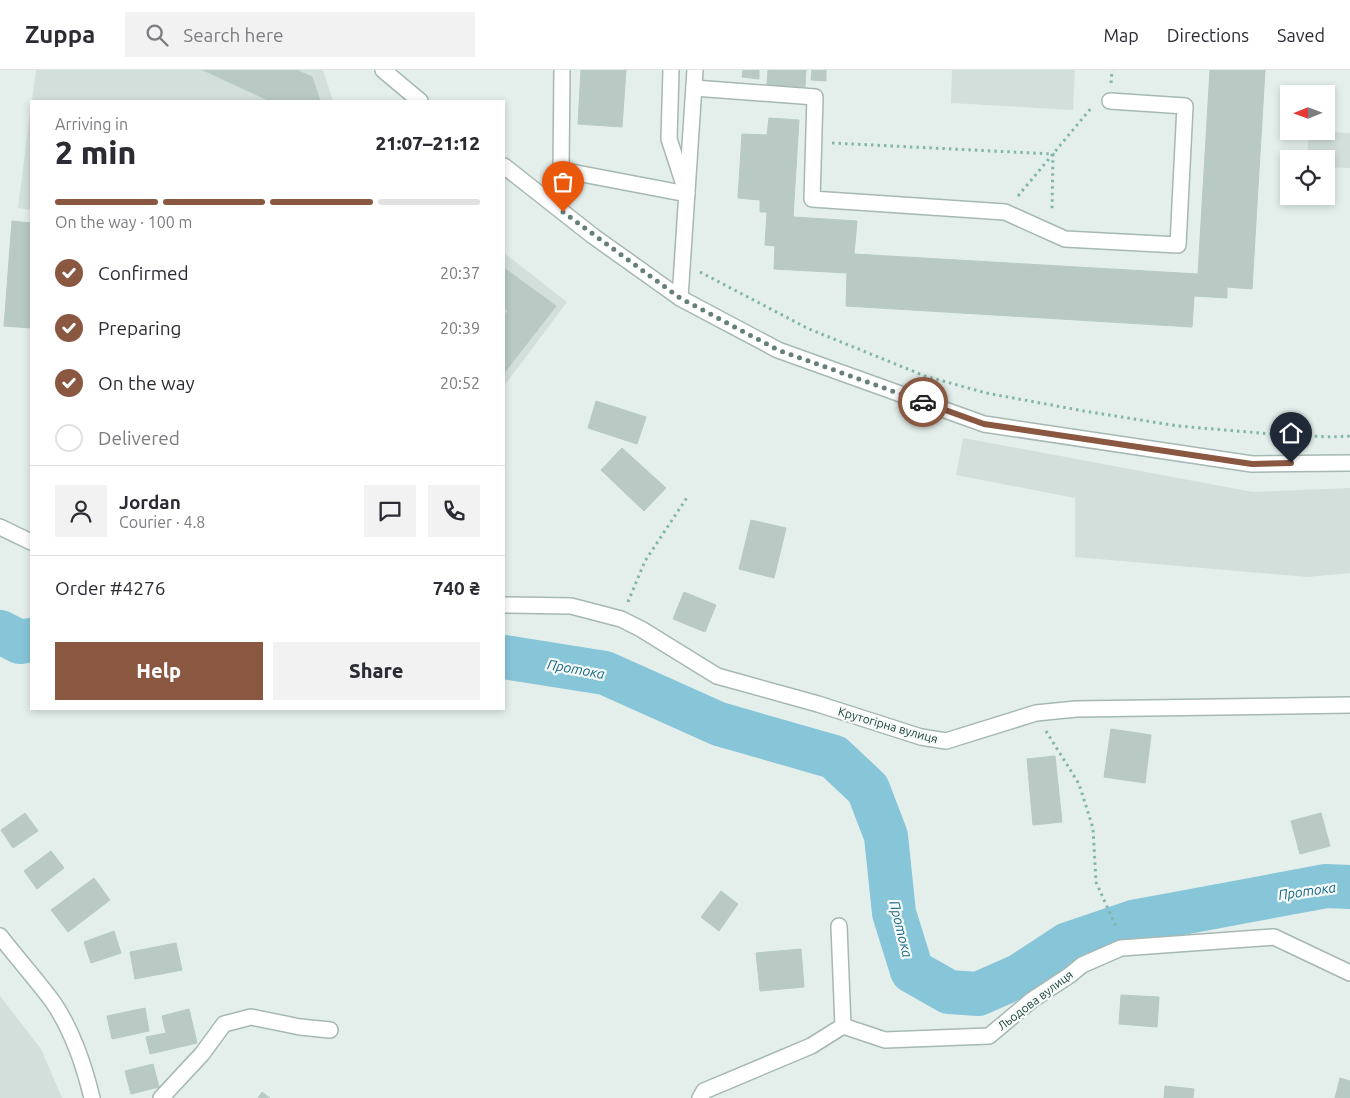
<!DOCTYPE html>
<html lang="en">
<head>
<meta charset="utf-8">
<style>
	body { margin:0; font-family:Ubuntu,sans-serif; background:#f2f2f3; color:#2b2b33; height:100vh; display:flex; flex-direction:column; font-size:19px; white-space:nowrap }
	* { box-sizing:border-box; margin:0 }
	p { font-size:16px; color:#7c7c81 }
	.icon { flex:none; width:28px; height:28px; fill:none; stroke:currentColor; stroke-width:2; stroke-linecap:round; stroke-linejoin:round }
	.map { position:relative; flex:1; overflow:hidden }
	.drawer { position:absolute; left:30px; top:30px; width:475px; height:610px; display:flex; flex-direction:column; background:#fff; border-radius:0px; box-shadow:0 2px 8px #0003 }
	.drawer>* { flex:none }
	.needle { width:32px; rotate:269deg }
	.buttons { position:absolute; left:1280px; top:15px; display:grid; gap:10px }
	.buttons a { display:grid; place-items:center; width:55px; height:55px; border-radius:0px; background:#fff; box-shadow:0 2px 8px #0003; font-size:25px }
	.pin { position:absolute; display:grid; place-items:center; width:42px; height:42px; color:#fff; margin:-51px -21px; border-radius:50% 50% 50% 0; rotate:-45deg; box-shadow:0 0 5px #0007 }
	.pin .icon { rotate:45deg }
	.courier { position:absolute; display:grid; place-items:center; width:50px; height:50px; margin:-25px; border:4px solid #8a5741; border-radius:50%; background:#fff; color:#222; box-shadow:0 1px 6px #0007 }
	.headline em { font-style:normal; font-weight:800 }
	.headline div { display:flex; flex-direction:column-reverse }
	.headline { display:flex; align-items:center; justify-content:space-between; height:85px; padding:0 25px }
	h1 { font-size:32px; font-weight:800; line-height:38px }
	.bar { display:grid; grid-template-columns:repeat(4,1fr); gap:8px 5px; align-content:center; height:60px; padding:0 25px }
	.bar i { height:6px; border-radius:4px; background:#e1e1e2 }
	.bar .selected { background:#8a5741 }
	.bar p { grid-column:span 4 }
	.line { display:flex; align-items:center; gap:12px; padding:0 25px; border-top:1px solid #e1e1e2 }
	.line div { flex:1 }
	.round { display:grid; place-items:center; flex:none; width:52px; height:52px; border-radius:0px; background:#f2f2f3 }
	ol { padding:0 25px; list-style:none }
	li { display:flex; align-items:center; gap:15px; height:55px }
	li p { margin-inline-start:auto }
	li .icon { padding:5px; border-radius:50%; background:#8a5741; color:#fff; stroke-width:4 }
	li:last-child { color:#7c7c81 }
	li i { width:28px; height:28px; border:2px solid #e1e1e2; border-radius:50% }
	.primary-button { display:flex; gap:10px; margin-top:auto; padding:10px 25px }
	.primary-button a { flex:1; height:58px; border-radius:0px; background:#8a5741; color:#fff; font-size:20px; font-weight:800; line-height:58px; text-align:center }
	.primary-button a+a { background:#f2f2f3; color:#2b2b33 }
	header { display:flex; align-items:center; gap:30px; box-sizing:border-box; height:70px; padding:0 25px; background:#fff; border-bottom:1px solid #e1e1e2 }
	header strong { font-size:24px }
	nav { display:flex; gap:28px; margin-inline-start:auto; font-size:18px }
	.search { width:350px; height:45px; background:#f2f2f3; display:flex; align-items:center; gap:12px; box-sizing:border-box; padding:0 18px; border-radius:0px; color:#7c7c81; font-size:19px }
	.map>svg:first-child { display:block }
	.built { fill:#d2dfda }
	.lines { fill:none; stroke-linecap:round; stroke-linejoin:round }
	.river { stroke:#87c5d9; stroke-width:44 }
	.building { fill:#b9cac5; stroke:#b6cac3 }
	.minor-casing { stroke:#a6b8b3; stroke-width:18 }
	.path { stroke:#82b6aa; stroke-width:3; stroke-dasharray:2.5 4; stroke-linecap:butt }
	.minor { stroke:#fff; stroke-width:15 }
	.done { stroke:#657f7a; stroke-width:5; stroke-dasharray:0 9 }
	.route { stroke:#8a5741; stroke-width:6 }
	.labels { text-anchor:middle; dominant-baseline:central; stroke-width:4.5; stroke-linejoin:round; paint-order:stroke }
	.street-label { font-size:12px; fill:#21433d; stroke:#f6fbf9 }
	.water-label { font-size:14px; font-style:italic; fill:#146986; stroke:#f6fbf9 }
</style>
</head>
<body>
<header>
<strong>Zuppa</strong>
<div class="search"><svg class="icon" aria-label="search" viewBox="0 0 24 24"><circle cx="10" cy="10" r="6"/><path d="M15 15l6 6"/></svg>Search here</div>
<nav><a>Map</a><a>Directions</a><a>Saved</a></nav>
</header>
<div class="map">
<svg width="1350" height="1028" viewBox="0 0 1350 1028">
	<rect width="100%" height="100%" fill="#e4efeb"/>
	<g class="built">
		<path d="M36,0H323L333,31H32Z"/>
		<path d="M952,0H1075L1073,40L951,33Z"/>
		<path d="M31,35V140L18,138Z"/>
		<path d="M1309,61L1350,63V98L1326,97V89H1307Z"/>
		<path d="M504,183L567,232L504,316Z"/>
		<path d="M963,368L1253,422L1350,418V503L1308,507L1075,487V428L956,405Z"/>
		<path d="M0,926L41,979L62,1028H0Z"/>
	</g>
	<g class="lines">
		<g class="river">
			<path d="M0,562L20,572L31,570"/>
			<path d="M504,587L605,603L719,654L834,687L868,719L886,766L894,843L912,901L949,922L978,924L1019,906L1068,874L1133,852L1326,816L1350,817"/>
		</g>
	</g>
	<g class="building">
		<path d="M203,0H296L312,7L320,31H270Z"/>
		<path d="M581,0H626L622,57L578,54Z"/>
		<path d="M743,0H759V9L742,7Z"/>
		<path d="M768,0H806L805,17L767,15Z"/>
		<path d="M812,0H826V11L811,10Z"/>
		<path d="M1210,0H1265L1252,219L1227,217V228L1194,226L1192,257L846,236L847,203L774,199L775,176L765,175L767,142H760V130L738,128L742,64L767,65L769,48L799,50L793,147L857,151L854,184L1198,204Z"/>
		<path d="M12,151L31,153V258L4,256Z"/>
		<path d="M504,198L556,236L504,303V246L508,241L504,238Z"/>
		<path d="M596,331L646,347L637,374L588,358Z"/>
		<path d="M622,378L666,418L644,441L601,400Z"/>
		<path d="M751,450L786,458L774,508L739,499Z"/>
		<path d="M684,522L716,535L705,562L673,549Z"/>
		<path d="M1111,659L1151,665L1145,713L1104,707Z"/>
		<path d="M1055,686L1062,752L1033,755L1027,689Z"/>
		<path d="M25,743L38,761L13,778L1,760Z"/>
		<path d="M1321,743L1330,776L1300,784L1291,751Z"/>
		<path d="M51,781L64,798L37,819L24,801Z"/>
		<path d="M94,808L110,830L68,862L51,840Z"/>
		<path d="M721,821L738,834L719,861L701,847Z"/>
		<path d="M114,861L121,883L91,893L84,872Z"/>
		<path d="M176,873L182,900L135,909L130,882Z"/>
		<path d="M801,879L804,917L760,921L756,883Z"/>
		<path d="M1121,925L1159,927L1157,957L1119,954Z"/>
		<path d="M145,938L149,961L112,969L107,946Z"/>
		<path d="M189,939L197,973L150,984L146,967L166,963L162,946Z"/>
		<path d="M153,994L159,1017L131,1024L125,1001Z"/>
		<path d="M1340,1008L1350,1011V1028H1335Z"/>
		<path d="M1165,1016L1194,1019L1193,1028H1164Z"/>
		<path d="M262,1022L270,1028H258Z"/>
	</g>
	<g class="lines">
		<g class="minor-casing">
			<g id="minor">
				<path d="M383,0L420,31"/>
				<path d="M562,0L561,100L687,124L669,69L671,0"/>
				<path d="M694,18L815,27L812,129L1005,142L1065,169L1178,175L1185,36L1110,31"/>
				<path d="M504,96L593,166L680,228L778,280L984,354L1252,394L1350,393"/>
				<path d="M680,228L695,0"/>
				<path d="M0,457L31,472"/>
				<path d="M504,535L571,536L621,549L641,559L717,606L818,634L921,667L946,671L1036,643L1076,639L1350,635"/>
				<path d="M839,856L843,956"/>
				<path d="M0,866C17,888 36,909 53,932C72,960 84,995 92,1028"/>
				<path d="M161,1028L202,984L224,954L251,947L300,957L330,960"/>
				<path d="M700,1028L704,1021L811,976L843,956L885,970L989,966L1032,930L1070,905L1082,895L1121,878L1274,867L1350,903"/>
			</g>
		</g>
		<g class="path">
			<path d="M1111,13L1112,0"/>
			<path d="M832,73L1053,84L1052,141"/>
			<path d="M1018,126L1092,37"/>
			<path d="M700,202L809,259L925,306L986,323L1084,341L1178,356L1272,364L1331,367L1350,366"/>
			<path d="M628,532L645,491L688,426"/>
			<path d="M1046,661L1079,714L1093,758L1096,812L1117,859"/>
		</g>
		<use href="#minor" class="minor"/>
	</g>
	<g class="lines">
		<path class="done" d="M563,142L680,228L778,280L923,332"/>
		<path class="route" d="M923,332L984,354L1252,394L1291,393"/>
	</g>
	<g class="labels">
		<g class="street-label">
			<text transform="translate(888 655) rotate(16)">Крутогірна вулиця</text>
			<text transform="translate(1035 930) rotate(-37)">Льодова вулиця</text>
		</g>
		<g class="water-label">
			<text transform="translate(576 599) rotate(10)">Протока</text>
			<text transform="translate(1307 821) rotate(-8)">Протока</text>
			<text transform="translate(901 859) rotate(76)">Протока</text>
		</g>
	</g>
</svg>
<div class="buttons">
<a><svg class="needle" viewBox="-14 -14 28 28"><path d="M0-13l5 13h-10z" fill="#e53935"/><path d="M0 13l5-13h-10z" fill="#7c7c81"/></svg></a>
<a><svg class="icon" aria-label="locate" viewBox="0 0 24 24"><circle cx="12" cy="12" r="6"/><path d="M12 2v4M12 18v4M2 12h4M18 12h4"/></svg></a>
</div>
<div class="pin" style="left:563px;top:142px;background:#ea580c"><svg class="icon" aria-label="bag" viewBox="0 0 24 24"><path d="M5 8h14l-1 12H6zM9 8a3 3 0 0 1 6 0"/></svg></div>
<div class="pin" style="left:1291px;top:393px;background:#1f2937"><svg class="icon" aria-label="home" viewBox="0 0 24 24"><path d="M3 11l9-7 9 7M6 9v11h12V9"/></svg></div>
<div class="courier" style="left:923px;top:332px"><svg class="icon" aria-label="car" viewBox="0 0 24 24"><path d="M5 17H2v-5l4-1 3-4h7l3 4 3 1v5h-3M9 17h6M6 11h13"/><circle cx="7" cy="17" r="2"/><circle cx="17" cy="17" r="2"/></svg></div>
<section class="drawer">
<div class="headline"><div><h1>2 min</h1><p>Arriving in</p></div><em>21:07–21:12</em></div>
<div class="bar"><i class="selected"></i><i class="selected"></i><i class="selected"></i><i></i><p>On the way · 100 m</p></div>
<ol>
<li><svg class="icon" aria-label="check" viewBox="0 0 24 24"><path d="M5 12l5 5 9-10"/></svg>Confirmed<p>20:37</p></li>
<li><svg class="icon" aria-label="check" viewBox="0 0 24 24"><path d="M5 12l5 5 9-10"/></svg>Preparing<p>20:39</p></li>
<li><svg class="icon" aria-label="check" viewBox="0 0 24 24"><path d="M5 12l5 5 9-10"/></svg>On the way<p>20:52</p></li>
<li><i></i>Delivered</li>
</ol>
<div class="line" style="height:90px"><a class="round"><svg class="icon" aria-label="person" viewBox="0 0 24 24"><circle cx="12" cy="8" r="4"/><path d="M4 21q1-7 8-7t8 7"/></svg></a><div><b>Jordan</b><p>Courier · 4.8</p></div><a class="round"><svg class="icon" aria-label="chat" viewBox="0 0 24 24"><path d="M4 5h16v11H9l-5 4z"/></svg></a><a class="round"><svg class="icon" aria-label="phone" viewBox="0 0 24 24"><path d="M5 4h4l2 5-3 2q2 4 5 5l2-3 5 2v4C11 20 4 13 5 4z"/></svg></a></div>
<div class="line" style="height:65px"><div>Order #4276</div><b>740 ₴</b></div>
<div class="primary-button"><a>Help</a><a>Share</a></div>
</section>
</div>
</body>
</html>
